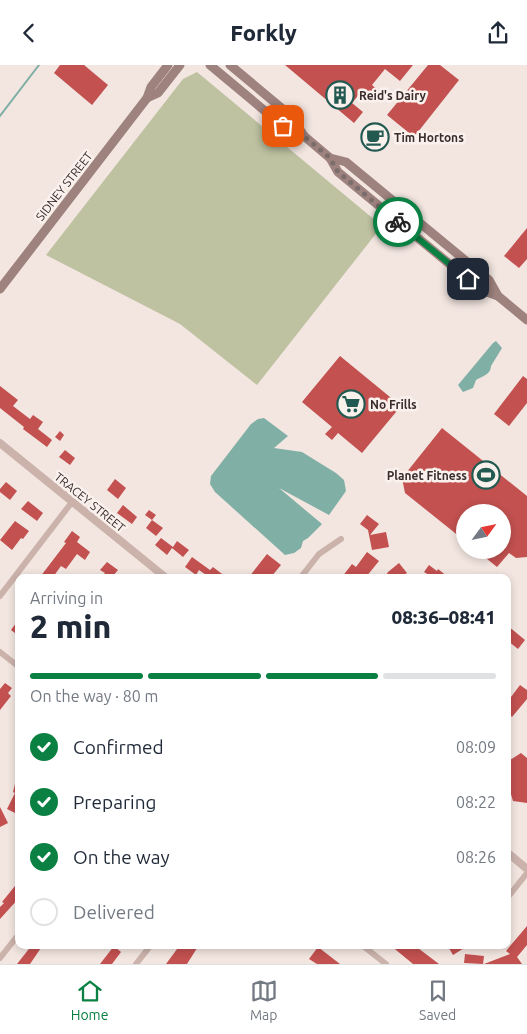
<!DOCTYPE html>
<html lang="en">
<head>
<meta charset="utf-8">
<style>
	body { margin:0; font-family:Ubuntu,sans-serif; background:#f6f6f7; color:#1f2937; height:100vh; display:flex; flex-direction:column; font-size:19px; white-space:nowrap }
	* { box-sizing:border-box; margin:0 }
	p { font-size:16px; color:#747a83 }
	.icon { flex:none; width:28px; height:28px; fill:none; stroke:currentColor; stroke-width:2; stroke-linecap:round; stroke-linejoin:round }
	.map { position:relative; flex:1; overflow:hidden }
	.details { position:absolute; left:15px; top:509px; width:496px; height:375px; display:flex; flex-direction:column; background:#fff; border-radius:10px; box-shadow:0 2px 8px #0003 }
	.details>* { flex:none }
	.needle { width:32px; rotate:57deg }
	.controls { position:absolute; left:456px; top:439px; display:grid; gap:10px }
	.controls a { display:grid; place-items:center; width:55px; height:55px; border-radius:50%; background:#fff; box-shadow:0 2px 8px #0003; font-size:25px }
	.pin { position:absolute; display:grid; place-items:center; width:42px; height:42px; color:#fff; margin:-21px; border-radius:10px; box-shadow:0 2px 8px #0006 }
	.courier { position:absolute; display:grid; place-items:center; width:50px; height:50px; margin:-25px; border:4px solid #0b8043; border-radius:50%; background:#fff; color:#222; box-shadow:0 1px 6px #0007 }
	.overview em { font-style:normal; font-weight:800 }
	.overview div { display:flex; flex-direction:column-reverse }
	.overview { display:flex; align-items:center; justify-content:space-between; height:85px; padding:0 15px }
	h1 { font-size:32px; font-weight:800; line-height:38px }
	.bar { display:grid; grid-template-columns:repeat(4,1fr); gap:8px 5px; align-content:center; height:60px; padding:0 15px }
	.bar i { height:6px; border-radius:4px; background:#e0e1e3 }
	.bar .current { background:#0b8043 }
	.bar p { grid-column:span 4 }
	ol { padding:0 15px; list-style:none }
	li { display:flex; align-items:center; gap:15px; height:55px }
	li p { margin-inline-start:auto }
	li .icon { padding:5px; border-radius:50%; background:#0b8043; color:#fff; stroke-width:4 }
	li:last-child { color:#747a83 }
	li i { width:28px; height:28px; border:2px solid #e0e1e3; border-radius:50% }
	header { display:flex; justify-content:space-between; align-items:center; height:65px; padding:0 15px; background:#fff; font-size:22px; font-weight:800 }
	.menu { display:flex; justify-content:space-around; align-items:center; height:70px; border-top:1px solid #e0e1e3; background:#fff; font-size:14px; color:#747a83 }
	.menu a { display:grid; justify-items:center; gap:2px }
	.menu .current { color:#0b8043 }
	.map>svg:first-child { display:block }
	.green { fill:#bec2a1 }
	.water { fill:#80afa6 }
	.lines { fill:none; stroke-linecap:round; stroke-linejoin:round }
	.stream { stroke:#80afa6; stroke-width:2 }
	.building { fill:#c25150 }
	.minor { stroke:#cbb3ac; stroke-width:6 }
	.tertiary { stroke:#cbb3ac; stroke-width:8 }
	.secondary { stroke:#9e827e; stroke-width:9 }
	.done { stroke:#7a6d6b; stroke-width:5; stroke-dasharray:0 9 }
	.route { stroke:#0b8043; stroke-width:6 }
	.labels { text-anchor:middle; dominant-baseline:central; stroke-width:5; stroke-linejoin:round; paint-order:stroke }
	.poi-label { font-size:12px; font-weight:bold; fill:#392c2b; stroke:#faf1ed; text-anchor:start }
	.street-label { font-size:12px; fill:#392c2b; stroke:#faf1ed }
</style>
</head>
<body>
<header><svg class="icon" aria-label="back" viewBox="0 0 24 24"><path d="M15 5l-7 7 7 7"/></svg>Forkly<svg class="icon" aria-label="share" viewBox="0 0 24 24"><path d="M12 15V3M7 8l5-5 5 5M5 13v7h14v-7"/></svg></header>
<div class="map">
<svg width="527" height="899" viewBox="0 0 527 899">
	<rect width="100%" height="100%" fill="#f3e6e1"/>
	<path class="green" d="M197,7L382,161L257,320L180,259L46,190L183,14Z"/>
	<g class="water">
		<path d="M496,276L502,283L491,301C491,309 483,311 476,315L473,323L463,327L458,320L493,278Z"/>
		<path d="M264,353L288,371L274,383L302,387L336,408L344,415L346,426L329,450L279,423L322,459L308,473L303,476L301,483L294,488L285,490L215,427L210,419L211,411L251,359L258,354Z"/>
	</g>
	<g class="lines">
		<path class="stream" d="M0,51L39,0"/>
	</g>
	<g class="building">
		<path d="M60,0H84L108,20L92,40L54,8Z"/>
		<path d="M285,0H413L400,16L385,4L372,20L379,26L372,34L362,26L352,38L363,47L354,58Z"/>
		<path d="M428,0H440L459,15L414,72L387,50Z"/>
		<path d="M375,59L388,69L375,85L362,74Z"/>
		<path d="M527,163V194L519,203L504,191Z"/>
		<path d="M340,291L401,341L362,388L338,368L332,375L325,369L332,362L302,337Z"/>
		<path d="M523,311L527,314V338L509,361L494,349Z"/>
		<path d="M0,321L18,335L13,341L30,354L33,350L43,357L38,364L52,375L47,382L23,364L24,362L0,343Z"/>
		<path d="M442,363L527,431V492L516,493L509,488L497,502L476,485H502V448H465V476L405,428L402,413Z"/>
		<path d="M60,366L64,370L60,376L55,372Z"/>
		<path d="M65,385L75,393L70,400L59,392Z"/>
		<path d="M115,414L126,423L118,434L107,425Z"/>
		<path d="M6,417L17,426L10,435L0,427V424Z"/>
		<path d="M28,436L43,448L37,456L21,444Z"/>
		<path d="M123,440L137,452L132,459L117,448Z"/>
		<path d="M149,445L156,450L152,455L145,450Z"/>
		<path d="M367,450L379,459L370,470L386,467L389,482L372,485L368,465L360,459Z"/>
		<path d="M152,455L163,463L156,471L146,463Z"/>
		<path d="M15,456L29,466L23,474L21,473L12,485L0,475Z"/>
		<path d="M72,466L80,472L77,477L90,487L85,495L77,489L66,504L61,501L53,512H40L66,478L64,477Z"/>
		<path d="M161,473L173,482L177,476L189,485L183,492L172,483L167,490L155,480Z"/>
		<path d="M367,487L379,496L366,512H342L352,499L356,502Z"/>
		<path d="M267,489L281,500L271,512H249Z"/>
		<path d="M192,492L210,505L213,502L226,512H209L199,505L196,510L185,502Z"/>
		<path d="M107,497L118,505L112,512H102L105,508L100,505Z"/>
		<path d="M399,498L407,508L401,512H385L388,507Z"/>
		<path d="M429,500L437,506L438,504L448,512H432L424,507Z"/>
		<path d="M19,554V571L11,565Z"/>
		<path d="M508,561L525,575L518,584L508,576Z"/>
		<path d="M5,618L12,623L8,628L11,631L0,645V624Z"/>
		<path d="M520,620L527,625V634L512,652L508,648V636Z"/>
		<path d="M521,688L527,693V738L513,736L510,726H508V702L510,695Z"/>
		<path d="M17,711L19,712V746L17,749L7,744L15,728L13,727Z"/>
		<path d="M0,742L8,758L0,762Z"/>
		<path d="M19,816V833L0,854V842L4,838L2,837Z"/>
		<path d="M527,861V880L517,892L522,899H484L510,889L506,886Z"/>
		<path d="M32,880H43L30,899H17Z"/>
		<path d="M180,880H199L187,899H166Z"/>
		<path d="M390,880H414L439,899H413Z"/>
		<path d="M447,880H469L453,890Z"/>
		<path d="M114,881L121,887L112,899H100Z"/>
		<path d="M318,882L340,899H317L309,894Z"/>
		<path d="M465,889L484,891L483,899L464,898Z"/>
	</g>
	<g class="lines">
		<g class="minor">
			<path d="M301,512L319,489L341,474"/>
			<path d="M0,531L72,437"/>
			<path d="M0,587L19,602"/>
			<path d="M508,832L527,808"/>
			<path d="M362,880L386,899"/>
			<path d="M0,893L19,869"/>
			<path d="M136,899L151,880"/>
		</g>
		<g class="tertiary">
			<path d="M0,378L165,512"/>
			<path d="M508,788L527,804"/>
		</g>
		<g class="secondary">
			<path d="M210,0L283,61L304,71L330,93L338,107L481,225L498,231"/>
			<path d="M230,0L291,51L304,71"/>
			<path d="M147,33L158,28L180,0"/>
			<path d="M330,93L346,97L489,215L498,231L527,255"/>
			<path d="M0,224L147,33L151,22L168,0"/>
		</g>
	</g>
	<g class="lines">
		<path class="done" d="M283,61L304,71L330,93L338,107L398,157"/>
		<path class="route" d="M398,157L468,214"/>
	</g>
	<defs>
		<g id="building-ring" transform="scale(1.4375)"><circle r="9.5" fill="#faf1ed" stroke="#225a51" stroke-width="1.5"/><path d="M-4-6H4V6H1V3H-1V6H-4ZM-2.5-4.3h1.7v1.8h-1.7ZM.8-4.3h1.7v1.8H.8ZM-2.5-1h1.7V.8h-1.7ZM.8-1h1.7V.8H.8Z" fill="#225a51"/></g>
		<g id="cafe-ring" transform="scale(1.4375)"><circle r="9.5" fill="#faf1ed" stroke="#225a51" stroke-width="1.5"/><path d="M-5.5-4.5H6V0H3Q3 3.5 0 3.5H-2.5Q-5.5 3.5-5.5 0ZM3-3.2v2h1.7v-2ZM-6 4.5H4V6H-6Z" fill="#225a51"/></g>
		<g id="supermarket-ring" transform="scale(1.4375)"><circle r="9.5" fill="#faf1ed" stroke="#225a51" stroke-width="1.5"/><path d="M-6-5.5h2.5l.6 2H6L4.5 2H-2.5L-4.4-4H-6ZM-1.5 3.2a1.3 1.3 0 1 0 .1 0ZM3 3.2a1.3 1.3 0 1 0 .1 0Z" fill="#225a51"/></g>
		<g id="stadium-ring" transform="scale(1.4375)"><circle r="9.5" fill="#faf1ed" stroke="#225a51" stroke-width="1.5"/><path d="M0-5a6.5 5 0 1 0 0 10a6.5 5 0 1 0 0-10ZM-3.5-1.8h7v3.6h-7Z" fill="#225a51"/></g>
	</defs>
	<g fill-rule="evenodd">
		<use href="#building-ring" x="340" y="30"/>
		<use href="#cafe-ring" x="375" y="72"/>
		<use href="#supermarket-ring" x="351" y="339"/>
		<use href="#stadium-ring" x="486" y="410"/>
	</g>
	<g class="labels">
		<g class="poi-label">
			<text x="359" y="30">Reid's Dairy</text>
			<text x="394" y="72">Tim Hortons</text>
			<text x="370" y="339">No Frills</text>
			<text x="467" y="410" text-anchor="end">Planet Fitness</text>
		</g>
		<g class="street-label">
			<text transform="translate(64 121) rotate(-52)">SIDNEY STREET</text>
			<text transform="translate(90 437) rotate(39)">TRACEY STREET</text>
		</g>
	</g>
</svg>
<div class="controls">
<a><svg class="needle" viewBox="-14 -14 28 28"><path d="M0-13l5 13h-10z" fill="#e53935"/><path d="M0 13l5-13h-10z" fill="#747a83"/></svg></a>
</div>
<div class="pin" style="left:283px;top:61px;background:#ea580c"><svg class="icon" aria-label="bag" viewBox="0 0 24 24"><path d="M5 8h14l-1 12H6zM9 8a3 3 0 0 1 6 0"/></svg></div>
<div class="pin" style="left:468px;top:214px;background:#1f2937"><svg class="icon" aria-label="home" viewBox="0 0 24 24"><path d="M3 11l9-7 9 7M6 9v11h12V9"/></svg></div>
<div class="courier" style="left:398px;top:157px"><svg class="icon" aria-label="bike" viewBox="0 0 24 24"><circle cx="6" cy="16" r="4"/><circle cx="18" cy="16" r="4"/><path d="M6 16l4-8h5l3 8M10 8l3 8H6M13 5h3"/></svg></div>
<section class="details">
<div class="overview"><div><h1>2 min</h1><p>Arriving in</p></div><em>08:36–08:41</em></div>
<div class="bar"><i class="current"></i><i class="current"></i><i class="current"></i><i></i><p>On the way · 80 m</p></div>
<ol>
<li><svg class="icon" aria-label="check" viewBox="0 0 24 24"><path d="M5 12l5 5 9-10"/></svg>Confirmed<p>08:09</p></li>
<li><svg class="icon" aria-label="check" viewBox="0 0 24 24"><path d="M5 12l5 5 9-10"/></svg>Preparing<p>08:22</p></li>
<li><svg class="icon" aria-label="check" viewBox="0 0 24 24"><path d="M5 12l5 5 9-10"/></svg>On the way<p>08:26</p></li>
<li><i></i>Delivered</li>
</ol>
</section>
</div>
<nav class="menu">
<a class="current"><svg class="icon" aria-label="home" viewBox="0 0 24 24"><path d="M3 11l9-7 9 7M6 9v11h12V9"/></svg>Home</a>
<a><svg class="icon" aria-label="map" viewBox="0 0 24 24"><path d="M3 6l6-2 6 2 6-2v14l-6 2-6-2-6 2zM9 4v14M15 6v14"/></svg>Map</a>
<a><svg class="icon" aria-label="saved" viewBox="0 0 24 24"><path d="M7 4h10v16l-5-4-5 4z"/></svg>Saved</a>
</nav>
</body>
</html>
